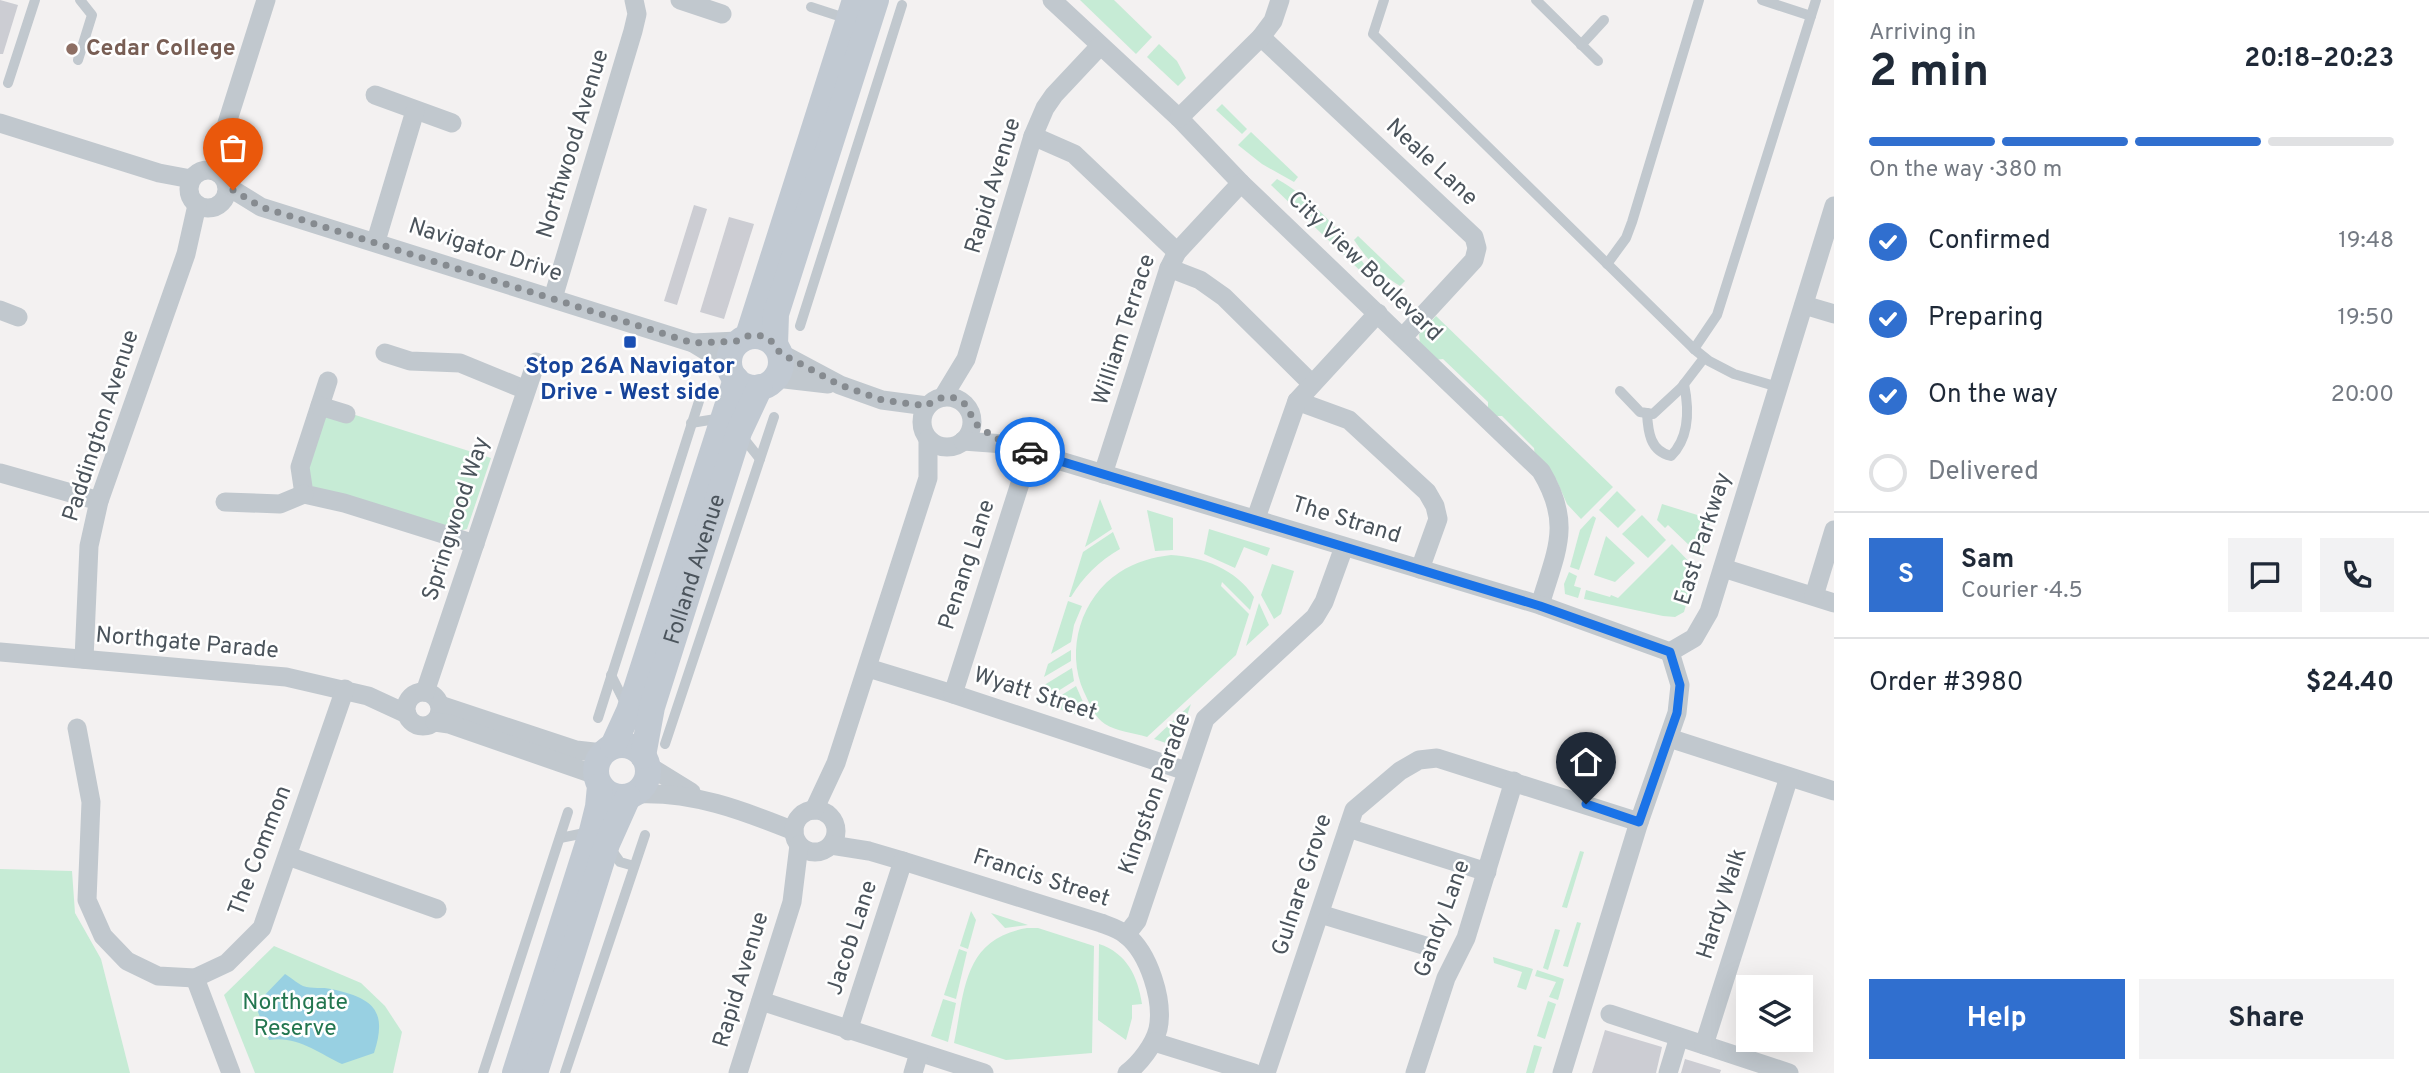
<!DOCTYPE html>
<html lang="en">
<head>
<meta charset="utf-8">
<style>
	body { margin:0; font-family:Overpass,sans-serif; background:#f2f2f3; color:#1f2937; height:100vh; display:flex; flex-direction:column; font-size:26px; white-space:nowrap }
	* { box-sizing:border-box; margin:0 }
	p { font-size:23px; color:#747a83 }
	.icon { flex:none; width:38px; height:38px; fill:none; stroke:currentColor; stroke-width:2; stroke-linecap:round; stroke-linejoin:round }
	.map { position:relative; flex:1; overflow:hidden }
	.side { display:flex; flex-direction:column; background:#fff; width:595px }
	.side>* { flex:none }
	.buttons { position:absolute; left:1736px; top:975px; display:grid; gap:14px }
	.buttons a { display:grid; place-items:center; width:77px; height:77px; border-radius:0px; background:#fff; box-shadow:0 7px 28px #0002; font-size:35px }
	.pin { position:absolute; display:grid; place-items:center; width:60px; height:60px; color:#fff; margin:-72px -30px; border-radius:50% 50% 50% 0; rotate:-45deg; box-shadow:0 0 7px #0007 }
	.pin .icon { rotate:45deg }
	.courier { position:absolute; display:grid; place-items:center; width:70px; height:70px; margin:-35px; border:5px solid #1a73e8; border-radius:50%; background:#fff; color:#222; box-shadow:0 2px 9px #0007 }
	.head em { font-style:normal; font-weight:700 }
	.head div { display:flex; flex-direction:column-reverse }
	.head { display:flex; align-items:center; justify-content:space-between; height:119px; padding:0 35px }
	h1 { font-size:46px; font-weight:700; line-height:52px }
	.bar { display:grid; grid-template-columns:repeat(4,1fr); gap:10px 7px; align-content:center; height:84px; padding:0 35px }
	.bar i { height:9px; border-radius:5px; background:#e0e1e3 }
	.bar .selected { background:#306fcf }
	.bar p { grid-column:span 4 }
	.line { display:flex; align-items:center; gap:18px; padding:0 35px; border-top:2px solid #e0e1e3 }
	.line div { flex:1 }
	.round { display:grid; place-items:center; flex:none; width:74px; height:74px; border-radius:0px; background:#f2f2f3 }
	ol { padding:0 35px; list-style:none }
	li { display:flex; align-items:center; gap:21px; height:77px }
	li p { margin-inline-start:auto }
	li .icon { padding:7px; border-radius:50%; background:#306fcf; color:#fff; stroke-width:4 }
	li:last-child { color:#747a83 }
	li i { width:38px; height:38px; border:4px solid #e0e1e3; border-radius:50% }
	.cta { display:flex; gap:14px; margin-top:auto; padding:14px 35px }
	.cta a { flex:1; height:80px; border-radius:0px; background:#306fcf; color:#fff; font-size:28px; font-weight:700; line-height:80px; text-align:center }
	.cta a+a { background:#f2f2f3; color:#1f2937 }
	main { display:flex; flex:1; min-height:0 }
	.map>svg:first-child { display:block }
	.green { fill:#c6ebd5 }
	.water { fill:#98d0e2 }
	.building { fill:#cccdd3 }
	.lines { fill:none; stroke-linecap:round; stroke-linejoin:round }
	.lane { stroke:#c1c8ce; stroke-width:10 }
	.street { stroke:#c1c8ce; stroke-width:19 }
	.secondary { stroke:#c1c9d2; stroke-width:26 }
	.done { stroke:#868b90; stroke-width:7; stroke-dasharray:0 12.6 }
	.route { stroke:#1a73e8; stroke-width:9 }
	.education-dot { fill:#8d6e63; stroke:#fff; stroke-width:2.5 }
	.transit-dot { fill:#1a4fb4; stroke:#fff; stroke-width:2.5 }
	.labels { text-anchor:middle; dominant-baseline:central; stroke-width:5; stroke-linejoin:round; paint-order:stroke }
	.education-label { font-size:23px; font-weight:bold; fill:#785e54; stroke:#fff; text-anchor:start }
	.street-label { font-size:23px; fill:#4b545c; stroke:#fff }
	.transit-label { font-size:23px; font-weight:bold; fill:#164399; stroke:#fff }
	.park-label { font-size:23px; fill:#237650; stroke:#fff }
</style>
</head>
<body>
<main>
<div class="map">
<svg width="1834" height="1073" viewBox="0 0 1834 1073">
	<rect width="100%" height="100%" fill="#f3f1f1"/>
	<g class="green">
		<path d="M1080,0H1114L1152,37L1136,54Z"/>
		<path d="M1159,44L1177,61L1186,78L1178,86L1147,57Z"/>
		<path d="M1222,104L1247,129L1242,134L1216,110Z"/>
		<path d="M1251,132L1298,177L1294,182L1262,164L1238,145Z"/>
		<path d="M1277,179C1318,202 1350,242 1375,280L1373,283L1271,185Z"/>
		<path d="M1358,236L1405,281L1400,286C1381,275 1366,258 1354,240Z"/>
		<path d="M1436,316L1613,487L1581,519L1567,504L1556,479L1535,457L1534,448L1502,416H1493L1488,411V402L1443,359L1434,360L1420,344L1419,334Z"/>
		<path d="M349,413L491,458L467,529L450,533L317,492C295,470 313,442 323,417Z"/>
		<path d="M1617,491L1636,510L1618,528L1599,510Z"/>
		<path d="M1100,499L1112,529L1085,547Z"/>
		<path d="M1662,504L1707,518L1710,523L1701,555L1694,556L1689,551L1691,547L1668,525L1665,528L1657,520Z"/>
		<path d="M1147,510L1173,518V550L1155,551Z"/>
		<path d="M1642,515L1666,540L1648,558L1622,534Z"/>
		<path d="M1593,516L1596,518L1579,570L1570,567L1580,530Z"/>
		<path d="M1209,529L1270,548L1267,556L1244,547L1235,568L1204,554Z"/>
		<path d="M1113,532L1120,549C1099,561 1083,577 1071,597H1069L1083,552Z"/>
		<path d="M1606,536L1635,563L1615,582L1594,575Z"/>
		<path d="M1672,544L1696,569L1684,612L1675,617L1663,616L1584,599L1586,590L1610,597L1611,595L1618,598Z"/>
		<path d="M1171,555C1203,557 1236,569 1254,597L1250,610L1222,582L1221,586L1249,614L1236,655L1147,737C1134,733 1116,731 1105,724C1095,718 1089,702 1084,692C1065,650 1081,597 1120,572C1135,562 1154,557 1171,555Z"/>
		<path d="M1272,564L1294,571L1281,614L1274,619L1261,595Z"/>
		<path d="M1569,572L1577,576L1574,586L1581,588L1578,598L1565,594L1564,584Z"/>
		<path d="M1068,601L1082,606L1074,625L1071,642L1051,654Z"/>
		<path d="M1259,603L1269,625L1246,646Z"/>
		<path d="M1071,650V661L1044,677L1048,664Z"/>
		<path d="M1072,668L1074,681L1039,703L1036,702L1041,687Z"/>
		<path d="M1076,686L1087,711L1094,720L1046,705Z"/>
		<path d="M1191,704L1179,738L1169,744L1154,739Z"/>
		<path d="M1580,851L1584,852L1567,908L1562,907Z"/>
		<path d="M0,869L72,871L75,913L101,959L130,1073H0Z"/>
		<path d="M971,911L976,920L968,949L960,946Z"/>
		<path d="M991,913L1028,925L1005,928Z"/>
		<path d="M1577,922L1581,923L1568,967L1563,966Z"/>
		<path d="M1027,928H1038L1094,946L1092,1053L1006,1060L954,1043C965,990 963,939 1027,928Z"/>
		<path d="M1555,929L1560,930L1548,970L1543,968Z"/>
		<path d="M1099,944C1127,953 1138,977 1142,1004L1132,1005V1018L1126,1040L1098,1020Z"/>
		<path d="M274,946L361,983L385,1006L402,1032L393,1073H255L224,995Z"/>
		<path d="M959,949L967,952L956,999L944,995Z"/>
		<path d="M1493,957L1533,969L1526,990L1517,987L1522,972L1494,963Z"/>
		<path d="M1537,970L1564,979L1558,1000L1549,997L1556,982L1535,976Z"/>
		<path d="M943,999L956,1003L948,1042L931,1036Z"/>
		<path d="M1548,1001L1556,1004L1545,1039L1537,1036Z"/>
		<path d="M1534,1045L1542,1047L1534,1073H1526Z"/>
	</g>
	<path class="water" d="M285,974C290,977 297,983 303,986C312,989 323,987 331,989C373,998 388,1010 374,1053L342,1064C319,1053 296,1035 269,1040L258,1012L259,1001Z"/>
	<g class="building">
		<path d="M0,0L18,5L3,54H0Z"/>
		<path d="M694,205L707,209L677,305L664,301Z"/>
		<path d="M729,217L754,224L724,319L700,312Z"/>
		<path d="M1605,1030L1662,1047L1656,1073H1592Z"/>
		<path d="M1685,1059L1721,1070L1720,1073H1681Z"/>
	</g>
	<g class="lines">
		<g class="lane">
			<path d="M1384,0L1373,34L1694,349L1709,361L1734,374L1778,387"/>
			<path d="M1536,0L1598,61"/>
			<path d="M1762,0L1811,16"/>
			<path d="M811,7L848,19"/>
			<path d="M1581,45L1604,20"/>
			<path d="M78,60L92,15L80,0"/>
			<path d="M8,83L35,0"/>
			<path d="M1607,264L1626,238L1632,222L1699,0"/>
			<path d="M800,326L902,5"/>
			<path d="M1694,349L1717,315L1816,0"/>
			<path d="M1620,391L1640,412L1653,414L1681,388L1704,358"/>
			<path d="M1647,413C1648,432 1650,451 1671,456C1690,437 1689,408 1684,384"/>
			<path d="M691,423L722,418"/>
			<path d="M741,435L760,459"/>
			<path d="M611,675L626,705"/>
			<path d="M598,718L700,398"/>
			<path d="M665,744L774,417"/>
			<path d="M560,838L590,832"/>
			<path d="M610,848L620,862L634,866"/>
			<path d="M483,1073L568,812"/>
			<path d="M565,1073L645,835"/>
		</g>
		<g class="street">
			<path d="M680,0L722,14"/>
			<path d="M1052,0L1179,118L1241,183L1541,471C1573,524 1556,551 1540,605"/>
			<path d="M1261,37L1474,237L1477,248L1474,260L1403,337"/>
			<path d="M375,95L452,123"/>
			<path d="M1179,118L1261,37L1273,21L1280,0"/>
			<path d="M0,123L159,173L191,179"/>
			<path d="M1033,136L1074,154L1177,252"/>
			<circle cx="208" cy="189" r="19"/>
			<path d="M216,171L221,142L266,0"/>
			<path d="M227,186L261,207L693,343L729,365"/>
			<path d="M376,241L415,111"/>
			<path d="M1169,268L1200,280L1224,297L1312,384"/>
			<path d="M553,298L633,31L637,14L634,0"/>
			<path d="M1804,305L1834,314"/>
			<path d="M0,310L18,317"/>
			<path d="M693,343L738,341"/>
			<path d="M385,353L410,361L460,363L526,390"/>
			<path d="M780,353L840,385L882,400L927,406"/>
			<path d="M776,378L828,384"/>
			<path d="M328,381L300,467L304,494L344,503L475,544"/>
			<circle cx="947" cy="422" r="25"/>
			<path d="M943,397L966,359L1033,136L1045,108L1054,95L1100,46"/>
			<path d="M1297,401L1349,420L1427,492L1435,506L1438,519L1420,569"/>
			<path d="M320,406L346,414"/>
			<path d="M963,441L1004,444L1540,605L1670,652"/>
			<path d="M0,473L99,501"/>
			<path d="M1103,474L1169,268L1177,252L1241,183"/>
			<path d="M225,502L280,504L304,494"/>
			<path d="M1256,518L1297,401L1378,313"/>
			<path d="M1723,568L1834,603"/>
			<path d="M1814,596L1834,530"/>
			<path d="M0,652L286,677L368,696L407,714"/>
			<path d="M84,659L89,546L99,501L186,254L197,205"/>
			<path d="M868,668L953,694L1186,771"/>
			<circle cx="423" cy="709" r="17"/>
			<path d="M425,692L536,362"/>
			<path d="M953,694L1030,452"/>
			<path d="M440,705L576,750L603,753"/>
			<path d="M435,722L449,724L596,775"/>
			<path d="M77,728L91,802L87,900L103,936L127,961L158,976L195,978L227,963L262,928L345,689"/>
			<path d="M1669,738L1834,791"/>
			<path d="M647,765L691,792"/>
			<path d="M635,794C692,791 742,810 794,831"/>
			<circle cx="815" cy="831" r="21"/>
			<path d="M814,810L836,763L928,478V439"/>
			<path d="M1348,828L1487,872"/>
			<path d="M831,845L869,851L903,861L1101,923C1109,926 1119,929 1126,935C1149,953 1164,1001 1158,1029C1154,1045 1140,1063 1127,1073"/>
			<path d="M288,856L437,909"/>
			<path d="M1320,914L1426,946"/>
			<path d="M1126,935L1137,921L1205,719L1315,617L1324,602L1344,547"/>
			<path d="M195,978L231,1073"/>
			<path d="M761,1001L984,1073"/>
			<path d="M1610,1014L1789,1073"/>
			<path d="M848,1031L903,861"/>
			<path d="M1154,1042L1254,1073"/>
			<path d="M1704,1045L1789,777"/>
			<path d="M738,1073L792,902L799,845"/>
			<path d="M913,1073L919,1053"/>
			<path d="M1266,1073L1354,810L1400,771L1419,760L1437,758L1639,822"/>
			<path d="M1415,1073L1446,978L1466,938L1514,781"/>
			<path d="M1562,1073L1639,822L1677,713L1680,685L1670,652L1694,638L1709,612L1834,206"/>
			<path d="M1668,1073L1679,1037"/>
		</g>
		<g class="secondary">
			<circle cx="755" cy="362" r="26"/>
			<path d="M748,336L855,0"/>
			<path d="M775,345L776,314L876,0"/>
			<circle cx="622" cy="771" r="26"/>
			<path d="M613,746L629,711L736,379"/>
			<path id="s1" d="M643,756L652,707L739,432L760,387"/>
			<path d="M515,1073L592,831L598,807L600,786"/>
			<path d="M535,1073L607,844L628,797"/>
		</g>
	</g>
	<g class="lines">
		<path class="done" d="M233,190L261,207L693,343L738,341L748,336L758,335L768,338L775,345L780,353L840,385L882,400L927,406C939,394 960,393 969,410C972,416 971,420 976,424C993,438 1010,446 1030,452"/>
		<path class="route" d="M1030,452L1540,606L1670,652L1680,685L1677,713L1639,822L1586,804"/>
	</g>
	<circle class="education-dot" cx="72" cy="49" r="7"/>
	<rect class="transit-dot" x="623" y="335" width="14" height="14" rx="3.5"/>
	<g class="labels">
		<g class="education-label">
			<text x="86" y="49">Cedar College</text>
		</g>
		<g class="street-label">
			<text transform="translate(574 144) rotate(-73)">Northwood Avenue</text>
			<text transform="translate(1431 163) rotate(43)">Neale Lane</text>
			<text transform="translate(994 186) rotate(-73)">Rapid Avenue</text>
			<text transform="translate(485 251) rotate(18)">Navigator Drive</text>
			<text transform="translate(1364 267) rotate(44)">City View Boulevard</text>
			<text transform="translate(1125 330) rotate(-72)">William Terrace</text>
			<text transform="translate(102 426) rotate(-72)">Paddington Avenue</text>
			<text transform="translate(457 519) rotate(-72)">Springwood Way</text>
			<text transform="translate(1346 521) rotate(17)">The Strand</text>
			<text transform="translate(1704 539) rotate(-72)">East Parkway</text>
			<text transform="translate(968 565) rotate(-72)">Penang Lane</text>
			<text stroke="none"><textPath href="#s1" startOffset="194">Folland Avenue</textPath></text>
			<text transform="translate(187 644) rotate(5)">Northgate Parade</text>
			<text transform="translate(1035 695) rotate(18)">Wyatt Street</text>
			<text transform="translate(1156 794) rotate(-70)">Kingston Parade</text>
			<text transform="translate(261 851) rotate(-69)">The Common</text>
			<text transform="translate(1041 879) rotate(18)">Francis Street</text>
			<text transform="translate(1303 885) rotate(-72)">Gulnare Grove</text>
			<text transform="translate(1723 904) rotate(-72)">Hardy Walk</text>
			<text transform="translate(1443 919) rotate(-70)">Gandy Lane</text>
			<text transform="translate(853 938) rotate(-72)">Jacob Lane</text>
			<text transform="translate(742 980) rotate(-73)">Rapid Avenue</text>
		</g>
		<g class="transit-label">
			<text x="630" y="367">Stop 26A Navigator<tspan x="630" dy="26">Drive - West side</tspan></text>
		</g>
		<g class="park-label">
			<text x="295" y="1003">Northgate<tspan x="295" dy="26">Reserve</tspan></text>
		</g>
	</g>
</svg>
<div class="buttons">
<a><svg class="icon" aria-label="layers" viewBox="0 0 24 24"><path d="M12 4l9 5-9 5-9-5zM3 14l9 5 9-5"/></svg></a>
</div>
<div class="pin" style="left:233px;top:190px;background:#ea580c"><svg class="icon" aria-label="bag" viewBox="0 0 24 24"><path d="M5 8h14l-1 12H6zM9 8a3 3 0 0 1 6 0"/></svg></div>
<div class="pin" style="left:1586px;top:804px;background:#1f2937"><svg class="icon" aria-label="home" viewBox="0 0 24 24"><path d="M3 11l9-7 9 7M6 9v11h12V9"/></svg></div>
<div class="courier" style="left:1030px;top:452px"><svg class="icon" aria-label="car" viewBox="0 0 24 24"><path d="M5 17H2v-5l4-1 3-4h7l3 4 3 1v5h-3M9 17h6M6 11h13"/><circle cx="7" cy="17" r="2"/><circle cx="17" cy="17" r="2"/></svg></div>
</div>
<section class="side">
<div class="head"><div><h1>2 min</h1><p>Arriving in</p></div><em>20:18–20:23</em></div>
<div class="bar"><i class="selected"></i><i class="selected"></i><i class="selected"></i><i></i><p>On the way · 380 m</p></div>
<ol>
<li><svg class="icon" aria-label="check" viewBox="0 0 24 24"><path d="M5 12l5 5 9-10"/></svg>Confirmed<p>19:48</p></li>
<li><svg class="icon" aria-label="check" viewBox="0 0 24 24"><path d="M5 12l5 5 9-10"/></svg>Preparing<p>19:50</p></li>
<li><svg class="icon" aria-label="check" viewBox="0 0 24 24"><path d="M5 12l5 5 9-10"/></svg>On the way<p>20:00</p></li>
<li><i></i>Delivered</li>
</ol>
<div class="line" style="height:126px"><b class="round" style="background:#306fcf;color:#fff">S</b><div><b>Sam</b><p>Courier · 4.5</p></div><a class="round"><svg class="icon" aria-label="chat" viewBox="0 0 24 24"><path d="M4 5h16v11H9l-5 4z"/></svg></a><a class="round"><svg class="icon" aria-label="phone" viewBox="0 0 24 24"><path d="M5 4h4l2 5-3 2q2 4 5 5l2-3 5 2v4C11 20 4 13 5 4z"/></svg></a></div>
<div class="line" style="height:91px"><div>Order #3980</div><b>$24.40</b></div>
<div class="cta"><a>Help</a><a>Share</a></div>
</section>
</main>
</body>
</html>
